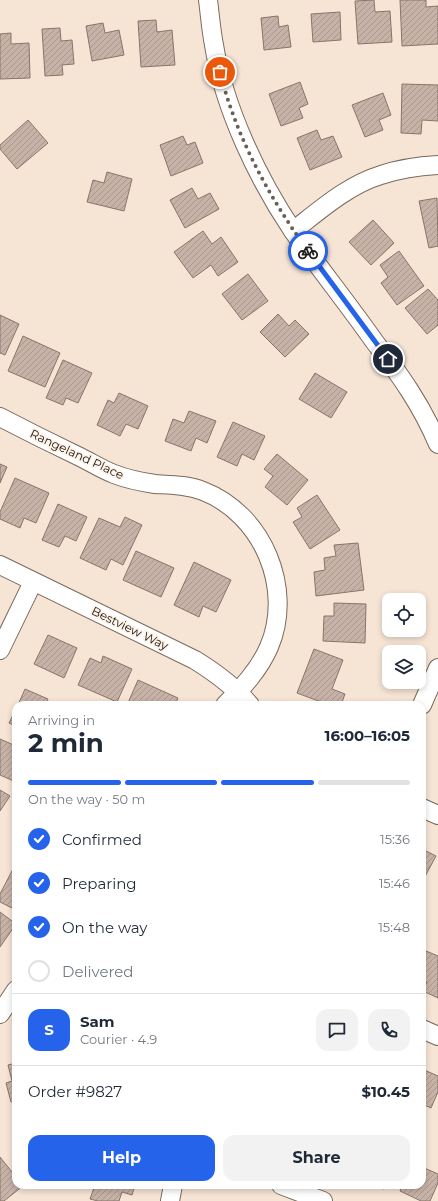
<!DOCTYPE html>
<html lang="en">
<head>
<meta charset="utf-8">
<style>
	body { margin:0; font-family:Montserrat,sans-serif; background:#f2f2f3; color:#1f2937; height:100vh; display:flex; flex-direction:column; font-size:15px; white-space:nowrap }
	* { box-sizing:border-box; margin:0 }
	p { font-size:13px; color:#747a83 }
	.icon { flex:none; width:22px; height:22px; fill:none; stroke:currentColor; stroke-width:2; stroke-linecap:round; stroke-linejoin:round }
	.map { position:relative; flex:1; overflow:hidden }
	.side { position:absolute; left:12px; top:701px; width:414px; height:488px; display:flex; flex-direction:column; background:#fff; border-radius:12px; box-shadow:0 2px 6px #0003 }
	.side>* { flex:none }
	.fabs { position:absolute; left:382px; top:593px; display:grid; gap:8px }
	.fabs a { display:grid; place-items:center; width:44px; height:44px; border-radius:8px; background:#fff; box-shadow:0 2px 6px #0003; font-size:20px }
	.pin { position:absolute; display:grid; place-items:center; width:34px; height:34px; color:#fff; margin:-17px; border:2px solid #fff; border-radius:50%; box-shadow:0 1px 4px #0007 }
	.courier { position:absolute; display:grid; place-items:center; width:40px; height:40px; margin:-20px; border:3px solid #2563eb; border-radius:50%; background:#fff; color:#222; box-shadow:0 1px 5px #0007 }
	.summary em { font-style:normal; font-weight:700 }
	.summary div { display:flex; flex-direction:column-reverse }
	.summary { display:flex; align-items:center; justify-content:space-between; height:68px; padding:0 16px }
	h1 { font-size:26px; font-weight:700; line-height:30px }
	.bar { display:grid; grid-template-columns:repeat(4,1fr); gap:6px 4px; align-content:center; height:48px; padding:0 16px }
	.bar i { height:5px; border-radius:3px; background:#e0e1e3 }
	.bar .on { background:#2563eb }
	.bar p { grid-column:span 4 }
	.line { display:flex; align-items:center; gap:10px; padding:0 16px; border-top:1px solid #e0e1e3 }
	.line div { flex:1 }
	.round { display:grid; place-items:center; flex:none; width:42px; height:42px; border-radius:12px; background:#f2f2f3 }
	ol { padding:0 16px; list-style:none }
	li { display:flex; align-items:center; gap:12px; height:44px }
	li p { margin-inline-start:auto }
	li .icon { padding:4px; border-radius:50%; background:#2563eb; color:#fff; stroke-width:4 }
	li:last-child { color:#747a83 }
	li i { width:22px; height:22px; border:2px solid #e0e1e3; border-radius:50% }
	.cta { display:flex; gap:8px; margin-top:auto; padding:8px 16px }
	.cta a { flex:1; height:46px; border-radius:12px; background:#2563eb; color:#fff; font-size:16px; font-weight:700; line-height:46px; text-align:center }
	.cta a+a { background:#f2f2f3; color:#1f2937 }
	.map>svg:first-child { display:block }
	.building { fill:url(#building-hatch); stroke:#88756a }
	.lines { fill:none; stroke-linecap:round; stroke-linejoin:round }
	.minor-casing { stroke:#7a6a5c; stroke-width:20 }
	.minor { stroke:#fff; stroke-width:18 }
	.done { stroke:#695f56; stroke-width:4; stroke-dasharray:0 7.2 }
	.route { stroke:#2563eb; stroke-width:5 }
	.labels { text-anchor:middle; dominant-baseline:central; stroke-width:3.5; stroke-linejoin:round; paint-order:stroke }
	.street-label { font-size:12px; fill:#1d1711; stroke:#fef3e9 }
</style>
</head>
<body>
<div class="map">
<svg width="438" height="1201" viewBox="0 0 438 1201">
	<defs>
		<pattern id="building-hatch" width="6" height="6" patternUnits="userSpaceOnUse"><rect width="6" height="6" fill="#c7b2a7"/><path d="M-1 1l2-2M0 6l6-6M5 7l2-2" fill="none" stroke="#aa988f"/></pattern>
	</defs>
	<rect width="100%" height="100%" fill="#f6e4d5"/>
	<g class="building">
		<path d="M374,0L375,12L390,11L392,42L358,44L355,1Z"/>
		<path d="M400,0H426V7L438,6V44L402,46Z"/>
		<path d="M340,12L341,40L313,42L311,14Z"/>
		<path d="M278,16L279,27L288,25L291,47L264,50L261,18Z"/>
		<path d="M156,20L157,32L172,30L175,65L141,67L138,21Z"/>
		<path d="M103,23L105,33L119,30L124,55L92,61L86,26Z"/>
		<path d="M60,28L61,41L72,40L74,64L62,65L63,75L45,76L42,29Z"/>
		<path d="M11,33V44L29,43L30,78L0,79V34Z"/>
		<path d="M300,82L308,104L299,108L303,118L281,126L269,94Z"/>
		<path d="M402,84L438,85V121L422,120L421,134L401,133Z"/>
		<path d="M383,93L391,115L379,120L383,130L365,137L352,105Z"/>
		<path d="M28,120L48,143L17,169L0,149V145Z"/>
		<path d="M317,130L321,140L333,136L342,157L310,170L297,138Z"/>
		<path d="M183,136L187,145L195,142L203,163L171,176L160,145Z"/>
		<path d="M107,172L132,179L124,211L87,202L93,180L104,183Z"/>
		<path d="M192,188L198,199L210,193L219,209L185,228L170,200Z"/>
		<path d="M437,198L438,246L429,248L419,201Z"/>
		<path d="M373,220L394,243L371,265L349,242Z"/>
		<path d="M203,231L212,244L221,237L238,262L218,276L211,265L193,278L174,252Z"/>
		<path d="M399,251L424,286L397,305L381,283L388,277L380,265Z"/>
		<path d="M248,274L268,301L242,320L222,294Z"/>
		<path d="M428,289L438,300V325L427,334L405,308Z"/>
		<path d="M278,314L289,326L295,320L309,334L285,357L260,332Z"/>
		<path d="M0,315L19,324L5,355L0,353Z"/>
		<path d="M23,336L60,353L45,387L8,371Z"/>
		<path d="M63,360L92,373L78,403L66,398L63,405L46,398Z"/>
		<path d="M315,373L347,392L331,418L299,399Z"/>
		<path d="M119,393L148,406L138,429L126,424L120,436L97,425L108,400L114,403Z"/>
		<path d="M189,411L216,421L207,443L196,438L191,451L165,441L173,419L184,423Z"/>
		<path d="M233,422L265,436L254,460L242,454L237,466L217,457Z"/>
		<path d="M277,454L308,480L287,505L265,487L273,476L264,469Z"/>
		<path d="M0,464L7,467L0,483Z"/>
		<path d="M15,478L49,493L36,523L24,518L20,528L0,519V512Z"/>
		<path d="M317,495L340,530L310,549L293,522L302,517L297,508Z"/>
		<path d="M58,504L87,517L76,541L65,536L59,547L42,540Z"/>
		<path d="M125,517L142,525L123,565L111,559L106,570L80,558L99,518L120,527Z"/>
		<path d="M358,543L364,590L316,596L314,572L325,570L324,558L336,556L334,545Z"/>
		<path d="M136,551L174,568L161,597L123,580Z"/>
		<path d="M194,562L231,580L216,612L203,606L199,617L174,605Z"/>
		<path d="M334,603L366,604L365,643L323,641L324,616H334Z"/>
		<path d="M48,635L77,648L64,678L34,664Z"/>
		<path d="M314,649L343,660L332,689L345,694L341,705H329L297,693Z"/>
		<path d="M103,656L132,669L117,702L78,685L90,658L101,663Z"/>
		<path d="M138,680L178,698L175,705H127Z"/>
		<path d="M25,689L48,699L45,705H18Z"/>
		<path d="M16,709V726L9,723Z"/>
		<path d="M0,739L16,746V782L0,775Z"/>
		<path d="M0,790L10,796L0,811Z"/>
		<path d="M422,849L436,856L422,882Z"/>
		<path d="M13,869L16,870V910L0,902V894Z"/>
		<path d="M0,912L16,924L0,947Z"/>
		<path d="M426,951L438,956V998L423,991L427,982L422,980V959Z"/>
		<path d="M16,1063V1101L11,1102L6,1083L12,1081L8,1065Z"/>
		<path d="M422,1069L438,1076V1092L431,1108L422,1104Z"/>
		<path d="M0,1157L16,1177V1185L23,1186L4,1201H0Z"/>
		<path d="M422,1167L438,1174V1183L430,1201H421L400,1191L402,1185H422Z"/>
		<path d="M95,1185H135L132,1195L122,1192L119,1201H98L90,1199Z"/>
		<path d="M375,1185H385L384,1189Z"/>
	</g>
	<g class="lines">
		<g class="minor-casing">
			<g id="minor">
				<path d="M208,0C210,15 211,30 214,45C224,108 258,179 293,231C319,268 348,304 374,341C400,375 421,404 438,444"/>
				<path d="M293,231C320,210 348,185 381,175C399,169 419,166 438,165"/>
				<path d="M0,417C25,430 51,443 76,455C89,461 101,469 114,474C127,479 141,482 155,484C172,485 188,485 203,491C263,514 294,589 269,647C259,670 242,688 225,705"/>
				<path d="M0,565L195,660C216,673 234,686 250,705"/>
				<path d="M0,650L33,582"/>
				<path d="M422,705L438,668"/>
				<path d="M422,808L438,815"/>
				<path d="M0,1014L16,990"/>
				<path d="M422,1029L438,1036"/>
				<path d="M281,1185L323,1201"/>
				<path d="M170,1201L173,1185"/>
			</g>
		</g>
		<use href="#minor" class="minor"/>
	</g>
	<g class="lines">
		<path class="done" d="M220,72C236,137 269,197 308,251"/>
		<path class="route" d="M308,251L388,359"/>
	</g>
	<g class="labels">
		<g class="street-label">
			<text transform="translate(77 454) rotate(25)">Rangeland Place</text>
			<text transform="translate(130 628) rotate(26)">Bestview Way</text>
		</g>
	</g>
</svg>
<div class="fabs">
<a><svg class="icon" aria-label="locate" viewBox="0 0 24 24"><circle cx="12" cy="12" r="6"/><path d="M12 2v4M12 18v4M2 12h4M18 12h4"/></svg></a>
<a><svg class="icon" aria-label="layers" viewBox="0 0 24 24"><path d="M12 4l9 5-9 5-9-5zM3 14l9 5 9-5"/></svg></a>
</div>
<div class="pin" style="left:220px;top:72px;background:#ea580c"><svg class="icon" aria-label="bag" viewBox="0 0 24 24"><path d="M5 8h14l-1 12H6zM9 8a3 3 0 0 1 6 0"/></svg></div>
<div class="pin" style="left:388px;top:359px;background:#1f2937"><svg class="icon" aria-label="home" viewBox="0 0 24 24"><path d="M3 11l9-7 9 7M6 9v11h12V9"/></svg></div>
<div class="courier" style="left:308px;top:251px"><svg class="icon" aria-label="bike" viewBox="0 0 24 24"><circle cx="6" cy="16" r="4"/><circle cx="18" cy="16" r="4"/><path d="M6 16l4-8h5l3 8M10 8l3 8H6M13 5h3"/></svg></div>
<section class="side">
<div class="summary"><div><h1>2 min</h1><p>Arriving in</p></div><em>16:00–16:05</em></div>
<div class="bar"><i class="on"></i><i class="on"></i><i class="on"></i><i></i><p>On the way · 50 m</p></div>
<ol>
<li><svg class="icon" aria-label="check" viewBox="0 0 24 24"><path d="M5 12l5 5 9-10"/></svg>Confirmed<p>15:36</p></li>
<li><svg class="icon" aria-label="check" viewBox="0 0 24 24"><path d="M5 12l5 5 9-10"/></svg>Preparing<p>15:46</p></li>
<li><svg class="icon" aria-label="check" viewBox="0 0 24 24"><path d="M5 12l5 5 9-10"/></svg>On the way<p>15:48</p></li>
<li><i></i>Delivered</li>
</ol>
<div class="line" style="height:72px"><b class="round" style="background:#2563eb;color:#fff">S</b><div><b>Sam</b><p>Courier · 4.9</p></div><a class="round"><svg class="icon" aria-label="chat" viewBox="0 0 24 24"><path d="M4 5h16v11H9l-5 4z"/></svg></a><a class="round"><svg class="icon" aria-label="phone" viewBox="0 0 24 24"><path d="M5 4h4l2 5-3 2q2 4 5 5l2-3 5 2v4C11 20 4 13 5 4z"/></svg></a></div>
<div class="line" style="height:52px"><div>Order #9827</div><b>$10.45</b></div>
<div class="cta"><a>Help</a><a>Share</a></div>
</section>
</div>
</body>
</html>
